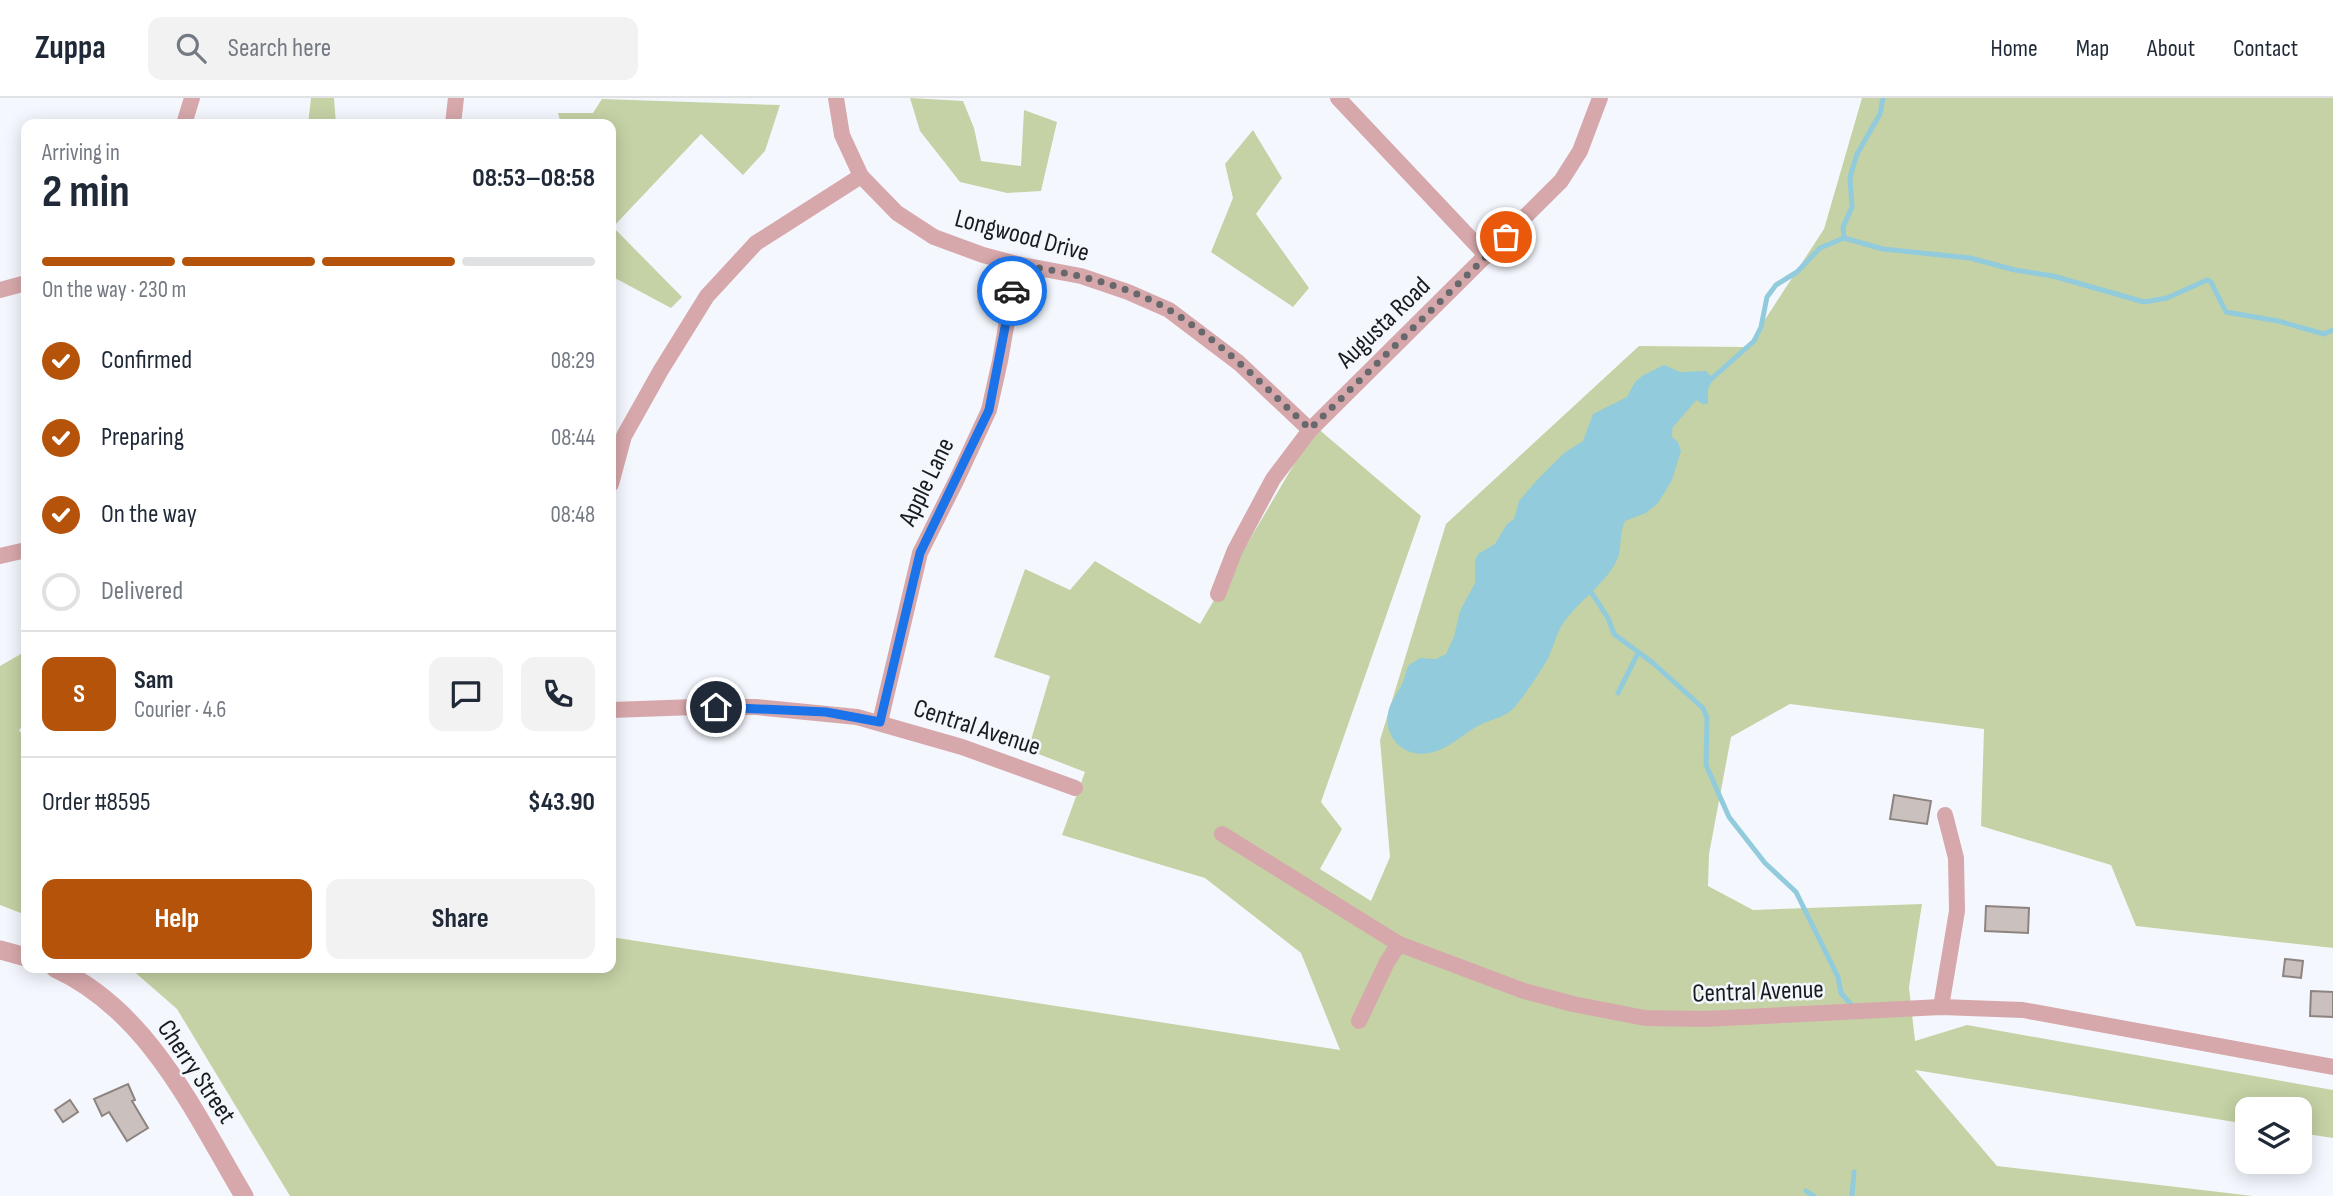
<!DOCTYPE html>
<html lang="en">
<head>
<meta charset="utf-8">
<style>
	body { margin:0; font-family:"Sofia Sans Condensed",sans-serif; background:#f2f2f3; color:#1f2937; height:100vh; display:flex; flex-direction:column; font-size:26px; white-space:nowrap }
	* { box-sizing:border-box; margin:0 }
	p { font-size:23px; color:#747a83 }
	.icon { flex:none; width:38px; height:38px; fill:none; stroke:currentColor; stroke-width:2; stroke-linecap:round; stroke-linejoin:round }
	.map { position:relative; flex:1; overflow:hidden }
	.drawer { position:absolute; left:21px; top:21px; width:595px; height:854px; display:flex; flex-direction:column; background:#fff; border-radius:14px; box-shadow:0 4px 18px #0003 }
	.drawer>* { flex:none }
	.tools { position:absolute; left:2235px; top:999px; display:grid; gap:14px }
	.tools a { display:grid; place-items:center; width:77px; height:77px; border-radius:14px; background:#fff; box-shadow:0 4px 18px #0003; font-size:35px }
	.pin { position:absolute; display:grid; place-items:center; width:60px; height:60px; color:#fff; margin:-30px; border:4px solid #fff; border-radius:50%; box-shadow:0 2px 7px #0007 }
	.courier { position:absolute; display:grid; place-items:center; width:70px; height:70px; margin:-35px; border:5px solid #1a73e8; border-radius:50%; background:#fff; color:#222; box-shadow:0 2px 9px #0007 }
	.headline em { font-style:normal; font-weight:700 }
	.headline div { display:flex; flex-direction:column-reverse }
	.headline { display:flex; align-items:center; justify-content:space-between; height:119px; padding:0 21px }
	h1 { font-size:46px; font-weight:700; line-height:52px }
	.bar { display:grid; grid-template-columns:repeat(4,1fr); gap:10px 7px; align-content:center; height:84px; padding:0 21px }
	.bar i { height:9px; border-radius:5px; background:#e0e1e3 }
	.bar .on { background:#b45309 }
	.bar p { grid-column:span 4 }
	.line { display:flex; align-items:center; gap:18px; padding:0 21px; border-top:2px solid #e0e1e3 }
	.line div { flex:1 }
	.round { display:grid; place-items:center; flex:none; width:74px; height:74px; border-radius:14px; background:#f2f2f3 }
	ol { padding:0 21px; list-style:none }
	li { display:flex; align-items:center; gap:21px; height:77px }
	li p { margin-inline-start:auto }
	li .icon { padding:7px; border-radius:50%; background:#b45309; color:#fff; stroke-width:4 }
	li:last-child { color:#747a83 }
	li i { width:38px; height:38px; border:4px solid #e0e1e3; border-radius:50% }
	.button { display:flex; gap:14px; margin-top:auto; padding:14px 21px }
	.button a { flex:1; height:80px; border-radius:14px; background:#b45309; color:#fff; font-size:28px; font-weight:700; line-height:80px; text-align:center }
	.button a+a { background:#f2f2f3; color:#1f2937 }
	header { display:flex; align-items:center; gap:42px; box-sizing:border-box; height:98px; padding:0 35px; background:#fff; border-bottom:2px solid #e0e1e3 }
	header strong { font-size:33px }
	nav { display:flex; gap:38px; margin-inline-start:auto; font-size:24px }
	.search { width:490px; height:63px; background:#f2f2f3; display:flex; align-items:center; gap:18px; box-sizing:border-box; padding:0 24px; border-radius:14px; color:#747a83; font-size:26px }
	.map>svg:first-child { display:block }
	.green { fill:#c5d2a5 }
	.water { fill:#91cbdc }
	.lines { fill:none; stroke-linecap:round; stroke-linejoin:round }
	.stream { stroke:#91cbdc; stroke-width:5 }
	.building { fill:#cac0bd; stroke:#8d8480; stroke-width:2 }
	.minor { stroke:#d7a8ab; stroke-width:16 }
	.tertiary { stroke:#d7a8ab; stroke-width:19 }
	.done { stroke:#66686c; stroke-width:7; stroke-dasharray:0 12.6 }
	.route { stroke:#1a73e8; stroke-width:9 }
	.labels { text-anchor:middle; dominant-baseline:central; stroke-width:5; stroke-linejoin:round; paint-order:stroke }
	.street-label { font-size:26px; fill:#191b1e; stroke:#f4f8fe }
</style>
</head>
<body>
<header>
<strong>Zuppa</strong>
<div class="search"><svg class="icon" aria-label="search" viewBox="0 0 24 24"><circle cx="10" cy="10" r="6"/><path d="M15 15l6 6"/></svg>Search here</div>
<nav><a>Home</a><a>Map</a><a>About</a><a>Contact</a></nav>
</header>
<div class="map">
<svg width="2333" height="1098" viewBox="0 0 2333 1098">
	<rect width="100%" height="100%" fill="#f4f8fe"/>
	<g class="green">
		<path d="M311,0H334L336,26H308Z"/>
		<path d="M910,0L963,3L974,30L981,63L1021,68L1024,12L1057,24L1041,93L1007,95L960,84L920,33Z"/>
		<path d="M1862,0H2333V850L2136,828L2111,767L1981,728L1984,631L1790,606L1731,639L1709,756L1708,788L1753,812L1922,806L1909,889L1915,943L1967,927L2333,992V1040L2300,1035V1012H2247V1026L1915,972L1997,1068L2253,1098H290L177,911L130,870H611V839L1340,952L1301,855L1205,780L1062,737L1085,674L1028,652L1050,578L994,559L1025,471L1070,492L1095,463L1200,526L1316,329L1421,418L1321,704L1342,731L1320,771L1371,803L1390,759L1380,642L1446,426L1639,248L1747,249L1824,131Z"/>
		<path d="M602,1L780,7L765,53L743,77L701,36L613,129L682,199L671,210L611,178V26H561L558,15H593Z"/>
		<path d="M1253,32L1282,80L1256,116L1309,190L1293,209L1211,154L1233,100L1225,66Z"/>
		<path d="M26,553V624L19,632L26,643V817L0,807V568Z"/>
	</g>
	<path class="water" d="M1664,267L1680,274L1706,273L1713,280L1708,292V306H1703L1696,302H1691L1673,322L1672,339L1678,344L1681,353L1672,382L1658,405L1646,415L1625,423C1618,437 1623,451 1616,464C1603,488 1579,503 1564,524C1557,534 1554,547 1549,558C1545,568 1520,604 1513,611C1503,620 1491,621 1480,627C1462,636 1450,651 1429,655C1404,660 1384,640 1388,615C1390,603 1400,593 1404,581C1406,576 1406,572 1409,567L1420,560L1436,561L1446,556L1454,539L1460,513L1475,485V463L1478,456L1495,446L1507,426L1514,421L1519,403L1538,381L1564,355L1583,343L1593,316L1627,299L1635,284L1642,278Z"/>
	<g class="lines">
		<g class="stream">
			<path d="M1844,140L1843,129L1852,109L1850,79L1857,56L1880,16L1883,0"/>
			<path d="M1709,283L1754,243L1761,229L1767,199L1776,187L1797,174L1820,150L1844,140L1883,151L1970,160L2015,172L2053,178L2144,204L2167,200L2207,182L2211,184L2226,214L2278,223L2324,236L2333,232"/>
			<path d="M1668,331L1698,296"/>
			<path d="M1588,489L1608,520L1614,536L1653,565L1703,610L1707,620L1706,667L1729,719L1765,765L1796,794L1838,879L1841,895L1853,909"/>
			<path d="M1618,595L1638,555"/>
			<path d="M1806,1093L1814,1098"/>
			<path d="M1852,1098L1854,1074"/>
		</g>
	</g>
	<g class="building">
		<path d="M1894,697L1931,703L1927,726L1890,721Z"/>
		<path d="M1986,808L2029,810L2028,835L1985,833Z"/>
		<path d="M2285,861L2303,863L2301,880L2283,878Z"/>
		<path d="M2311,893L2333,894V919L2310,918Z"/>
		<path d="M128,986L135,1002L132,1003L148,1030L127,1043L109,1014L102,1018L94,1001Z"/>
		<path d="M70,1002L78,1014L63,1024L55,1012Z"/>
	</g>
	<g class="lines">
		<g class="minor">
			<path d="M836,0L842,37L861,78L897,115L934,139L983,157L1017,166L1081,178L1128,194L1169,212L1239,265L1310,332"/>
			<path d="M1338,0L1487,158"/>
			<path d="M184,26L192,0"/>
			<path d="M453,26L456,0"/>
			<path d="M0,192L26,185"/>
			<path d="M611,386L624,338L661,272L707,198L756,145L861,78"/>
			<path d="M0,458L26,452"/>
			<path d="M1218,496L1235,452L1273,381L1310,332L1561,83L1580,53L1600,0"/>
			<path d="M611,612L695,609H756L857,619L962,649L1075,690"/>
			<path d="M880,624L920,455L958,379L989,312L1000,263L1017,166"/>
			<path d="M1222,736L1399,846L1524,893L1573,906L1645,920L1704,921L1941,909L2023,912L2333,969"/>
			<path d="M1941,909L1957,813L1956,760L1945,717"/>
			<path d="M1359,923L1387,864L1399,846"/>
		</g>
		<g class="tertiary">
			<path d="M0,852L26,859"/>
			<path d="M55,870C149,913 194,1014 244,1098"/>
		</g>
	</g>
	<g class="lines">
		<path class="done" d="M1012,193L1017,166C1068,175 1125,185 1171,213C1223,245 1266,290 1310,331L1506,139"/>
		<path class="route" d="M716,609L826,614L880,624L920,455L989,312L1012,193"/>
	</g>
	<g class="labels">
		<g class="street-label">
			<text transform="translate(1022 138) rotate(15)">Longwood Drive</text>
			<text transform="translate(1384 225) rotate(-44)">Augusta Road</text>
			<text transform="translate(927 384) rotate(-64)">Apple Lane</text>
			<text transform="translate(977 630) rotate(18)">Central Avenue</text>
			<text transform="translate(1758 894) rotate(-2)">Central Avenue</text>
			<text transform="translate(196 974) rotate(56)">Cherry Street</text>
		</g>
	</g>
</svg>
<div class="tools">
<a><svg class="icon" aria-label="layers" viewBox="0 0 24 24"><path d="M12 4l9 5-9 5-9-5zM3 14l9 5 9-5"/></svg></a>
</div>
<div class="pin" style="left:1506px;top:139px;background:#ea580c"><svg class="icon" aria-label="bag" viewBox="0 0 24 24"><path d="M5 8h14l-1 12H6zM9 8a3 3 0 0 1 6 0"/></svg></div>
<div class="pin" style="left:716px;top:609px;background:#1f2937"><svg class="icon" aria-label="home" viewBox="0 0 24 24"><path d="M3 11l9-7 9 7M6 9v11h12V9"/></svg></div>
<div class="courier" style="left:1012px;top:193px"><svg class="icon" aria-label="car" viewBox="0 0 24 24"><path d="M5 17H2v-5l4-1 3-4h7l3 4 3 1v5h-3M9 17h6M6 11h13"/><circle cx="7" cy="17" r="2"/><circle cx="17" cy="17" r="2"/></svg></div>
<section class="drawer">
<div class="headline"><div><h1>2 min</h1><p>Arriving in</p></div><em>08:53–08:58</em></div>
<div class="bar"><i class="on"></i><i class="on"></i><i class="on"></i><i></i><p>On the way · 230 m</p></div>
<ol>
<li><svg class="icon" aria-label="check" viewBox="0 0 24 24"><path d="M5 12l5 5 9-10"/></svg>Confirmed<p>08:29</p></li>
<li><svg class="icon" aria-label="check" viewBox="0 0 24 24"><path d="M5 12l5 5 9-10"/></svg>Preparing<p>08:44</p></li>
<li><svg class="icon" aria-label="check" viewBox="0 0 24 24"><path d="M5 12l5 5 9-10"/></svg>On the way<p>08:48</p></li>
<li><i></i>Delivered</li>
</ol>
<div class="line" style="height:126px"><b class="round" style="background:#b45309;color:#fff">S</b><div><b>Sam</b><p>Courier · 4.6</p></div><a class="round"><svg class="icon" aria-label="chat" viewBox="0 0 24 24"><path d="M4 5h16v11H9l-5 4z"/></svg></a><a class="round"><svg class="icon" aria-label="phone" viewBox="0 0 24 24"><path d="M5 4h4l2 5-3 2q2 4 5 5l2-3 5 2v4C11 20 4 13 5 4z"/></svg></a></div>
<div class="line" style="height:91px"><div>Order #8595</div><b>$43.90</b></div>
<div class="button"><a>Help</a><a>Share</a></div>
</section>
</div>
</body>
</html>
